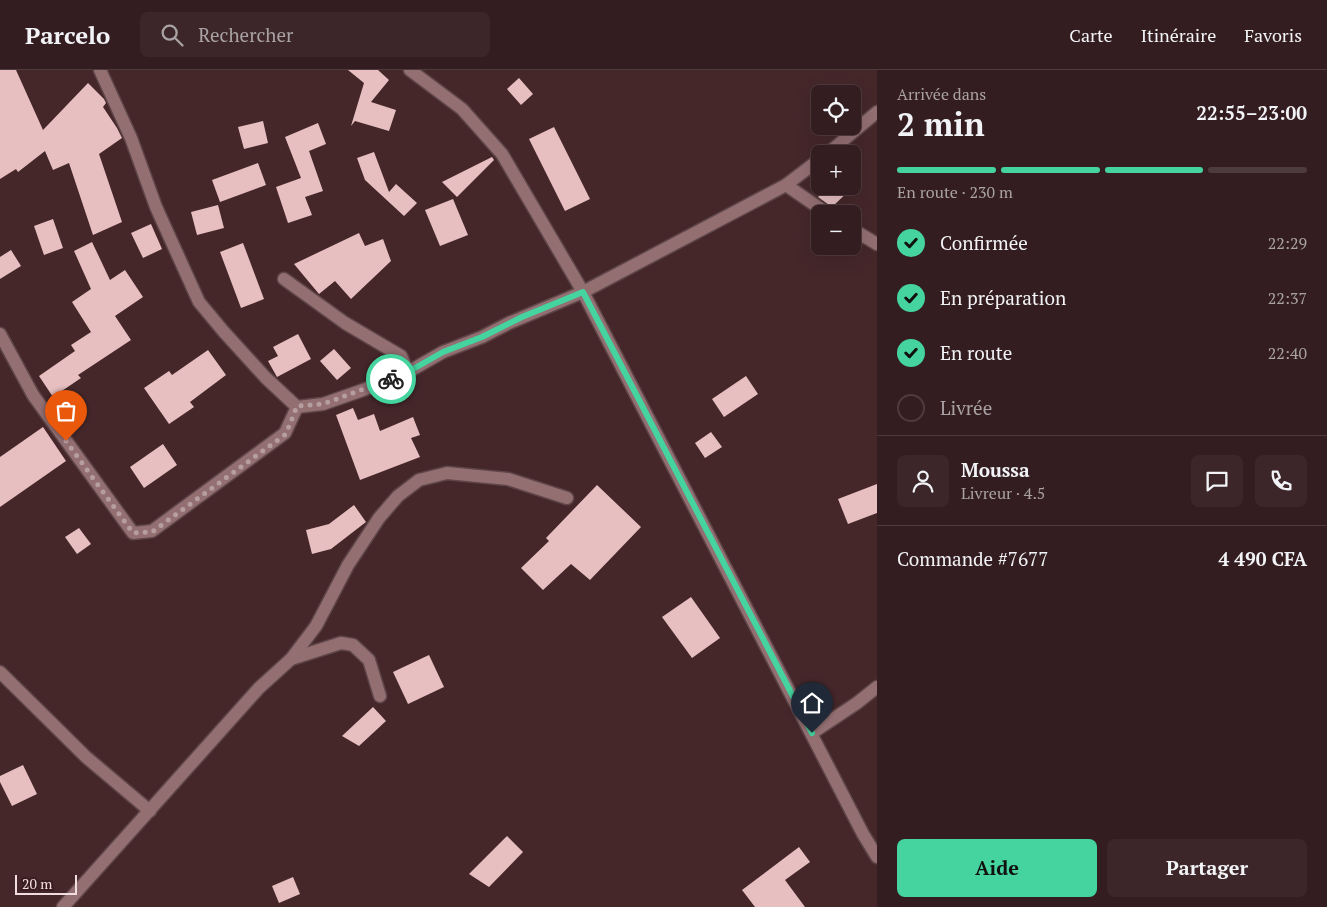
<!DOCTYPE html>
<html lang="fr">
<head>
<meta charset="utf-8">
<style>
	body { margin:0; font-family:"PT Serif",serif; background:#3c2629; color:#f1f3f6; height:100vh; display:flex; flex-direction:column; font-size:19px; white-space:nowrap }
	* { box-sizing:border-box; margin:0 }
	p { font-size:16px; color:#a9a2a5 }
	.icon { flex:none; width:28px; height:28px; fill:none; stroke:currentColor; stroke-width:2; stroke-linecap:round; stroke-linejoin:round }
	.map { position:relative; flex:1; overflow:hidden }
	.drawer { display:flex; flex-direction:column; background:#341d20; width:450px }
	.drawer>* { flex:none }
	.controls { position:absolute; left:811px; top:15px; display:grid; gap:10px }
	.controls a { display:grid; place-items:center; width:50px; height:50px; border-radius:8px; background:#341d20; box-shadow:0 5px 20px #0002,0 0 0 1px #4e3b3e; font-size:25px }
	.scale { position:absolute; left:15px; bottom:12px; width:62px; box-sizing:border-box; padding-left:5px; border:2px solid #f3dedf; border-top:0; font-size:14px; line-height:18px; white-space:nowrap; color:#f3dedf; -webkit-text-stroke:4px #3a1d20; paint-order:stroke }
	.pin { position:absolute; display:grid; place-items:center; width:42px; height:42px; color:#fff; margin:-51px -21px; border-radius:50% 50% 50% 0; rotate:-45deg; box-shadow:0 0 5px #0007 }
	.pin .icon { rotate:45deg }
	.courier { position:absolute; display:grid; place-items:center; width:50px; height:50px; margin:-25px; border:4px solid #45d49f; border-radius:50%; background:#fff; color:#222; box-shadow:0 1px 6px #0007 }
	.headline em { font-style:normal; font-weight:700 }
	.headline div { display:flex; flex-direction:column-reverse }
	.headline { display:flex; align-items:center; justify-content:space-between; height:85px; padding:0 20px }
	h1 { font-size:32px; font-weight:700; line-height:38px }
	.bar { display:grid; grid-template-columns:repeat(4,1fr); gap:8px 5px; align-content:center; height:60px; padding:0 20px }
	.bar i { height:6px; border-radius:4px; background:#4e3b3e }
	.bar .current { background:#45d49f }
	.bar p { grid-column:span 4 }
	.line { display:flex; align-items:center; gap:12px; padding:0 20px; border-top:1px solid #4e3b3e }
	.line div { flex:1 }
	.round { display:grid; place-items:center; flex:none; width:52px; height:52px; border-radius:8px; background:#3c2629 }
	ol { padding:0 20px; list-style:none }
	li { display:flex; align-items:center; gap:15px; height:55px }
	li p { margin-inline-start:auto }
	li .icon { padding:5px; border-radius:50%; background:#45d49f; color:#111; stroke-width:4 }
	li:last-child { color:#a9a2a5 }
	li i { width:28px; height:28px; border:2px solid #4e3b3e; border-radius:50% }
	.action { display:flex; gap:10px; margin-top:auto; padding:10px 20px }
	.action a { flex:1; height:58px; border-radius:8px; background:#45d49f; color:#111; font-size:20px; font-weight:700; line-height:58px; text-align:center }
	.action a+a { background:#3c2629; color:#f1f3f6 }
	header { display:flex; align-items:center; gap:30px; box-sizing:border-box; height:70px; padding:0 25px; background:#341d20; border-bottom:1px solid #4e3b3e }
	header strong { font-size:24px }
	nav { display:flex; gap:28px; margin-inline-start:auto; font-size:18px }
	.search { width:350px; height:45px; background:#3c2629; display:flex; align-items:center; gap:12px; box-sizing:border-box; padding:0 18px; border-radius:8px; color:#a9a2a5; font-size:19px }
	main { display:flex; flex:1; min-height:0 }
	.map>svg:first-child { display:block }
	.building { fill:#e7bfc1 }
	.lines { fill:none; stroke-linecap:round; stroke-linejoin:round }
	.minor-casing { stroke:#5e4547; stroke-width:15 }
	.tertiary-casing { stroke:#5e4547; stroke-width:15 }
	.minor { stroke:#936f72; stroke-width:12 }
	.tertiary { stroke:#936f72; stroke-width:12 }
	.done { stroke:#b69ea0; stroke-width:5; stroke-dasharray:0 9 }
	.route { stroke:#45d49f; stroke-width:6 }
</style>
</head>
<body>
<header>
<strong>Parcelo</strong>
<div class="search"><svg class="icon" aria-label="search" viewBox="0 0 24 24"><circle cx="10" cy="10" r="6"/><path d="M15 15l6 6"/></svg>Rechercher</div>
<nav><a>Carte</a><a>Itinéraire</a><a>Favoris</a></nav>
</header>
<main>
<div class="map">
<svg width="877" height="837" viewBox="0 0 877 837">
	<rect width="100%" height="100%" fill="#45272a"/>
	<g class="building">
		<path d="M0,0H16L43,60L88,13L104,29L106,33L103,37L117,58L122,68L99,84L122,152L93,165L69,93L53,100L45,81L18,102L16,99L0,109Z"/>
		<path d="M348,0H378L389,10L371,32L396,40L389,61L355,51L351,56L364,13Z"/>
		<path d="M519,8L533,24L521,35L507,19Z"/>
		<path d="M263,51L268,73L244,79L238,57Z"/>
		<path d="M318,53L326,74L309,81L323,121L305,127L312,145L288,153L276,117L301,108L285,67Z"/>
		<path d="M554,57L590,129L565,141L529,69Z"/>
		<path d="M374,82L389,122L396,114L417,133L404,146L365,110L357,88Z"/>
		<path d="M492,87L494,90L457,127L442,112Z"/>
		<path d="M258,93L266,115L220,132L212,110Z"/>
		<path d="M829,116H854L832,137L818,127Z"/>
		<path d="M453,129L468,165L440,176L425,140Z"/>
		<path d="M218,135L224,158L197,165L191,142Z"/>
		<path d="M53,149L63,178L44,185L34,156Z"/>
		<path d="M151,154L162,179L143,188L131,163Z"/>
		<path d="M359,163L365,176L383,169L391,191L351,229L335,211L319,224L294,194Z"/>
		<path d="M92,172L110,210L125,200L143,227L115,246L131,270L78,305L81,308L53,327L39,306L75,281L71,275L91,262L72,232L91,219L74,181Z"/>
		<path d="M243,173L264,229L241,238L220,182Z"/>
		<path d="M11,180L21,196L0,209V187Z"/>
		<path d="M298,264L311,289L277,307L268,291L278,286L273,277Z"/>
		<path d="M334,279L351,298L337,310L320,291Z"/>
		<path d="M208,280L226,305L190,332L194,337L169,354L144,318L169,301L172,305Z"/>
		<path d="M746,306L758,324L724,347L712,329Z"/>
		<path d="M353,338L358,350L374,344L380,361L413,347L420,365L411,368L420,387L360,410L336,345Z"/>
		<path d="M43,357L66,391L0,437V387Z"/>
		<path d="M711,362L722,377L705,388L695,373Z"/>
		<path d="M163,374L177,395L144,418L130,397Z"/>
		<path d="M877,414V443L848,454L838,429Z"/>
		<path d="M597,415L641,457L590,510L571,494L543,520L521,498L549,471L546,468Z"/>
		<path d="M354,435L366,452L331,479L312,484L306,460L329,454Z"/>
		<path d="M79,458L91,474L77,484L65,467Z"/>
		<path d="M691,527L720,568L692,588L662,547Z"/>
		<path d="M429,585L444,617L408,634L393,602Z"/>
		<path d="M373,637L386,651L359,676L342,666Z"/>
		<path d="M23,695L37,724L12,736L0,712V706Z"/>
		<path d="M507,766L523,782L489,817L469,804Z"/>
		<path d="M799,777L810,792L785,810L805,837H755L742,820Z"/>
		<path d="M293,807L300,824L279,833L272,816Z"/>
	</g>
	<g class="lines">
		<g class="minor-casing">
			<g id="minor">
				<path d="M100,0L131,68L156,137L199,232L224,262L266,308L297,337L323,334L363,320L408,302L443,282L482,267L509,253L583,222"/>
				<path d="M410,0L462,39L502,84L583,222L863,764L877,787"/>
				<path d="M786,115L828,144"/>
				<path d="M852,159L877,174"/>
				<path d="M284,209L345,253L401,286L408,302"/>
				<path d="M0,264L33,325L133,463L152,461L285,363L297,337"/>
				<path d="M291,589L341,573L353,575L369,590L380,626"/>
				<path d="M0,602L86,687L150,741"/>
				<path d="M812,663L857,633L877,617"/>
				<path d="M63,837L259,618L291,589L316,556L348,495L379,448L398,426L419,410L447,403L508,409L567,428"/>
			</g>
		</g>
		<g class="tertiary-casing">
			<g id="tertiary">
				<path d="M827,84L877,42"/>
				<path d="M583,222L786,115L820,89"/>
			</g>
		</g>
		<use href="#minor" class="minor"/>
		<use href="#tertiary" class="tertiary"/>
	</g>
	<g class="lines">
		<path class="done" d="M66,371L133,463L152,462L286,364L297,336L323,334L391,309"/>
		<path class="route" d="M391,309L408,302L443,282L482,267L522,247L583,222L812,663"/>
	</g>
</svg>
<div class="controls">
<a><svg class="icon" aria-label="locate" viewBox="0 0 24 24"><circle cx="12" cy="12" r="6"/><path d="M12 2v4M12 18v4M2 12h4M18 12h4"/></svg></a>
<a>+</a>
<a>−</a>
</div>
<div class="scale">20 m</div>
<div class="pin" style="left:66px;top:371px;background:#ea580c"><svg class="icon" aria-label="bag" viewBox="0 0 24 24"><path d="M5 8h14l-1 12H6zM9 8a3 3 0 0 1 6 0"/></svg></div>
<div class="pin" style="left:812px;top:663px;background:#1f2937"><svg class="icon" aria-label="home" viewBox="0 0 24 24"><path d="M3 11l9-7 9 7M6 9v11h12V9"/></svg></div>
<div class="courier" style="left:391px;top:309px"><svg class="icon" aria-label="bike" viewBox="0 0 24 24"><circle cx="6" cy="16" r="4"/><circle cx="18" cy="16" r="4"/><path d="M6 16l4-8h5l3 8M10 8l3 8H6M13 5h3"/></svg></div>
</div>
<section class="drawer">
<div class="headline"><div><h1>2 min</h1><p>Arrivée dans</p></div><em>22:55–23:00</em></div>
<div class="bar"><i class="current"></i><i class="current"></i><i class="current"></i><i></i><p>En route · 230 m</p></div>
<ol>
<li><svg class="icon" aria-label="check" viewBox="0 0 24 24"><path d="M5 12l5 5 9-10"/></svg>Confirmée<p>22:29</p></li>
<li><svg class="icon" aria-label="check" viewBox="0 0 24 24"><path d="M5 12l5 5 9-10"/></svg>En préparation<p>22:37</p></li>
<li><svg class="icon" aria-label="check" viewBox="0 0 24 24"><path d="M5 12l5 5 9-10"/></svg>En route<p>22:40</p></li>
<li><i></i>Livrée</li>
</ol>
<div class="line" style="height:90px"><a class="round"><svg class="icon" aria-label="person" viewBox="0 0 24 24"><circle cx="12" cy="8" r="4"/><path d="M4 21q1-7 8-7t8 7"/></svg></a><div><b>Moussa</b><p>Livreur · 4.5</p></div><a class="round"><svg class="icon" aria-label="chat" viewBox="0 0 24 24"><path d="M4 5h16v11H9l-5 4z"/></svg></a><a class="round"><svg class="icon" aria-label="phone" viewBox="0 0 24 24"><path d="M5 4h4l2 5-3 2q2 4 5 5l2-3 5 2v4C11 20 4 13 5 4z"/></svg></a></div>
<div class="line" style="height:65px"><div>Commande #7677</div><b>4 490 CFA</b></div>
<div class="action"><a>Aide</a><a>Partager</a></div>
</section>
</main>
</body>
</html>
